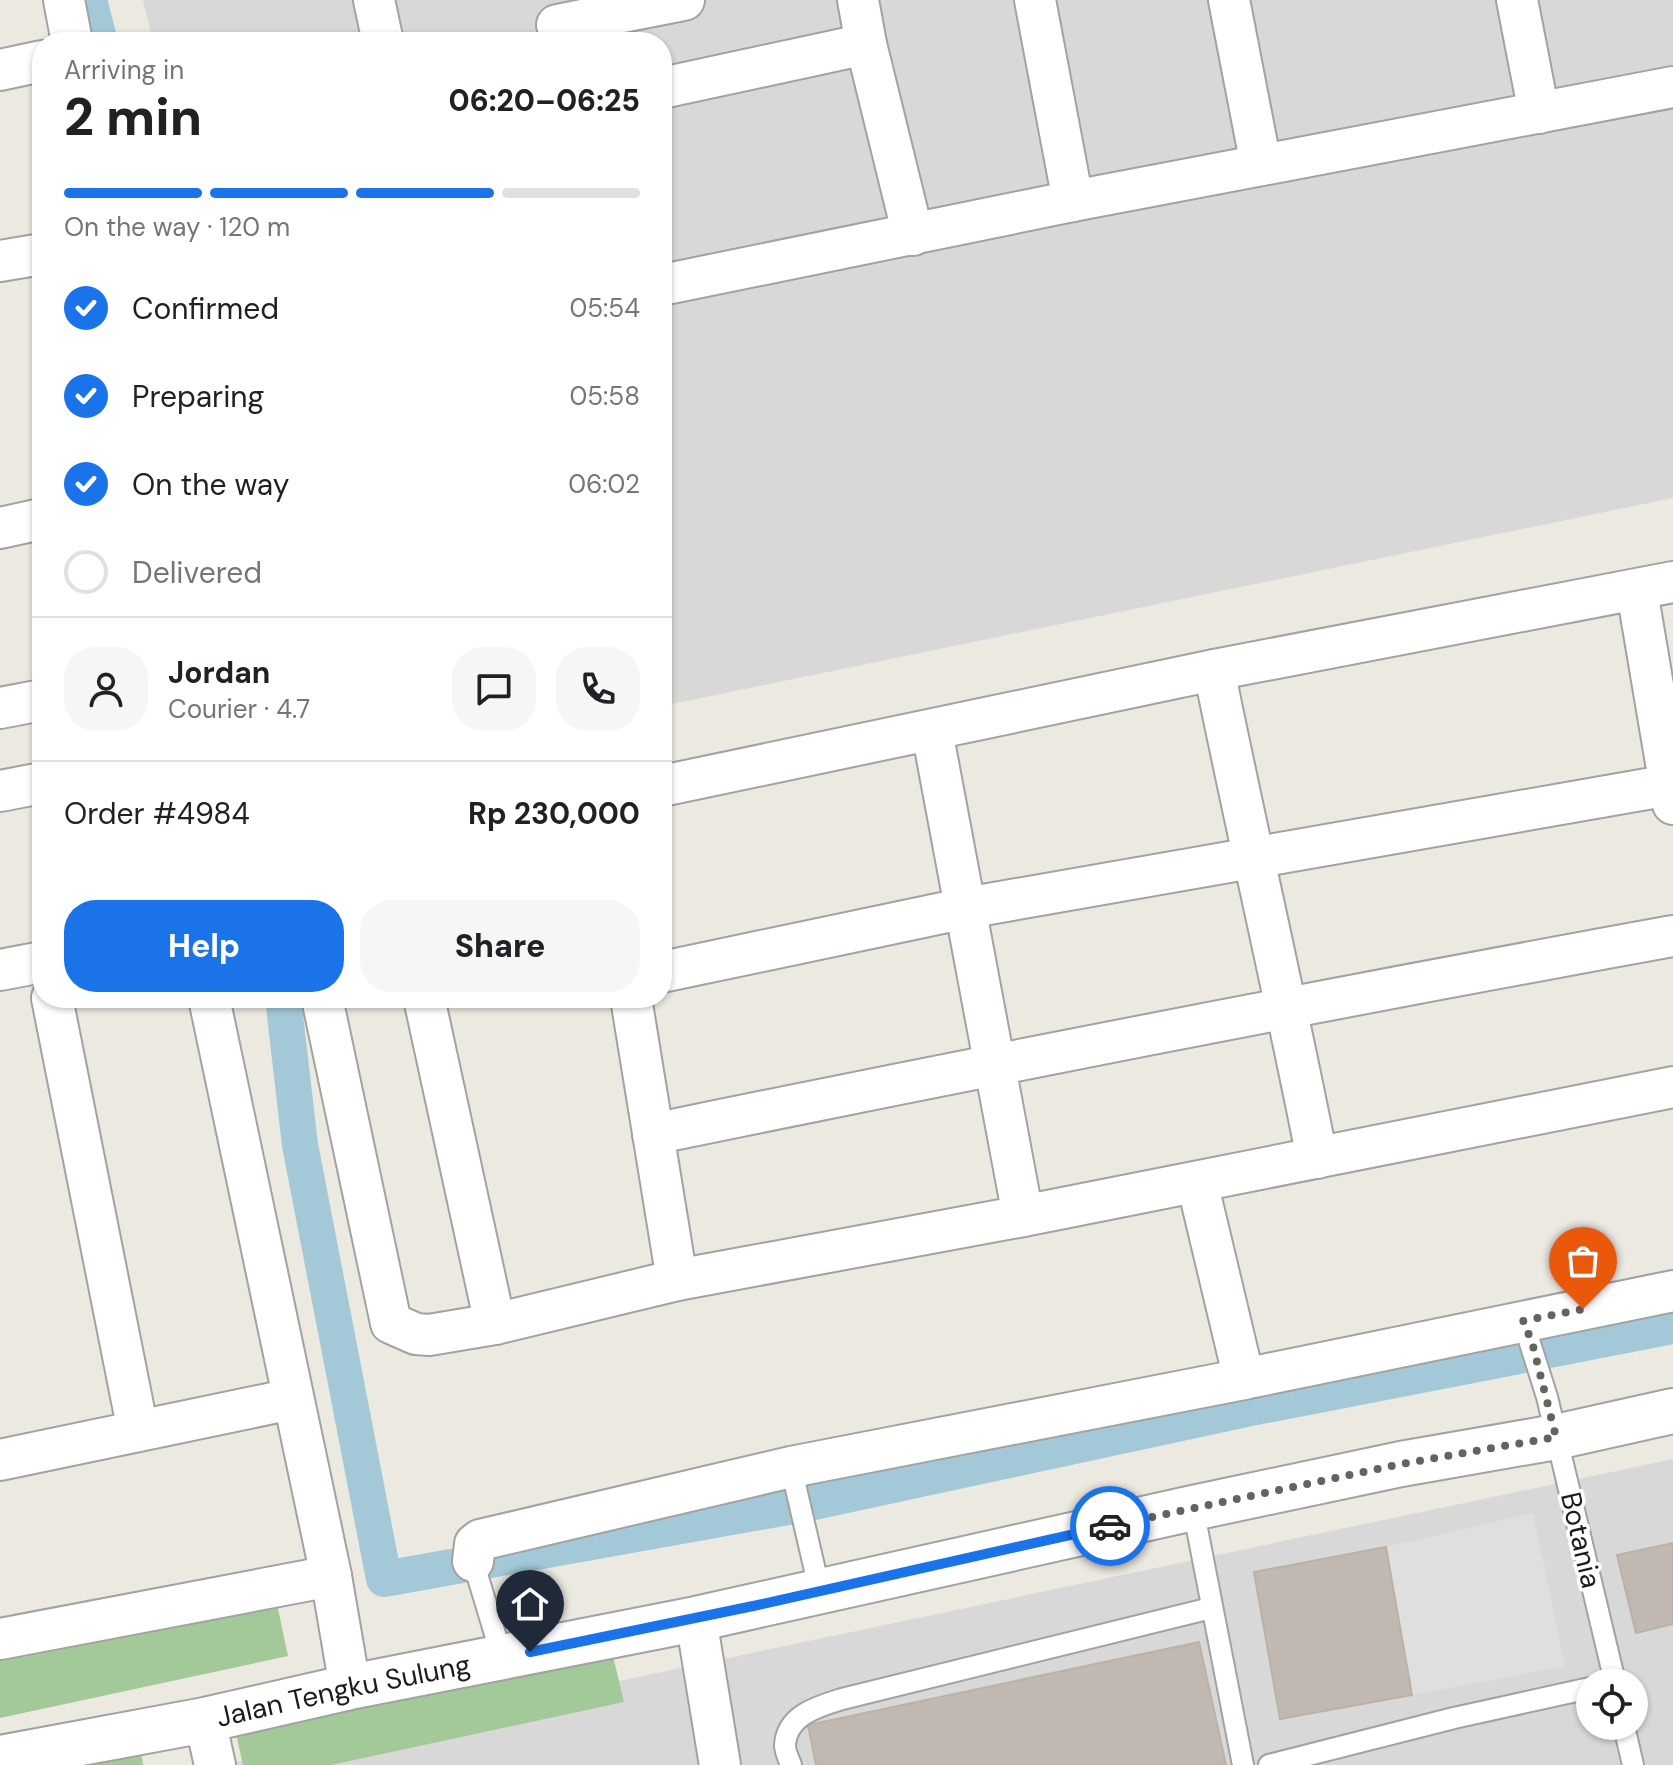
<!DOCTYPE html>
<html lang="en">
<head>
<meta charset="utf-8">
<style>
	body { margin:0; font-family:"DM Sans",sans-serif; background:#f6f6f6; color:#202124; height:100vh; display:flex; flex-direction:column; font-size:30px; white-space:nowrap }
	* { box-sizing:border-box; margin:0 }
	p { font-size:26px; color:#757577 }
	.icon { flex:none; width:44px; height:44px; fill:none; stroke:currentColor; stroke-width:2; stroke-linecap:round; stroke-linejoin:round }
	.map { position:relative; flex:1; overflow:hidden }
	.side { position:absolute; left:32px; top:32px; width:640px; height:976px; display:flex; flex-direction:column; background:#fff; border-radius:32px; box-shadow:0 2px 6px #0004 }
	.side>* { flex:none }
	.fabs { position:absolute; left:1576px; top:1668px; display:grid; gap:16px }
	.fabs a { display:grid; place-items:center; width:72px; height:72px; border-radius:50%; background:#fff; box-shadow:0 2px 6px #0004; font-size:40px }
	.pin { position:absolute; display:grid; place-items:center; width:68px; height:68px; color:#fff; margin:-82px -34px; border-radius:50% 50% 50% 0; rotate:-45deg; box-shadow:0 0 8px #0007 }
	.pin .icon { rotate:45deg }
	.courier { position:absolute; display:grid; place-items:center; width:80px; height:80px; margin:-40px; border:6px solid #1a73e8; border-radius:50%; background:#fff; color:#222; box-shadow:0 2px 10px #0007 }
	.summary em { font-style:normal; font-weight:800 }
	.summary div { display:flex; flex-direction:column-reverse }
	.summary { display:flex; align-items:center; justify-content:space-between; height:136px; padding:0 32px }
	h1 { font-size:52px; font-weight:800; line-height:60px }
	.bar { display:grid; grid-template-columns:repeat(4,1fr); gap:12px 8px; align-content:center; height:96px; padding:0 32px }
	.bar i { height:10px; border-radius:6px; background:#e0e0e0 }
	.bar .current { background:#1a73e8 }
	.bar p { grid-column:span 4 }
	.line { display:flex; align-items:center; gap:20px; padding:0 32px; border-top:2px solid #e0e0e0 }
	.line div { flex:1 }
	.round { display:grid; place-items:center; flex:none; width:84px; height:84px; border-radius:32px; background:#f6f6f6 }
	ol { padding:0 32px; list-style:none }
	li { display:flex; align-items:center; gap:24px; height:88px }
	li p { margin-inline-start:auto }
	li .icon { padding:8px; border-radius:50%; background:#1a73e8; color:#fff; stroke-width:4 }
	li:last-child { color:#757577 }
	li i { width:44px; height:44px; border:4px solid #e0e0e0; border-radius:50% }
	.cta { display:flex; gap:16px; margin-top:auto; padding:16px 32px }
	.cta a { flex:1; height:92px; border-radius:32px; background:#1a73e8; color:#fff; font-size:32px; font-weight:800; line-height:92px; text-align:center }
	.cta a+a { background:#f6f6f6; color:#202124 }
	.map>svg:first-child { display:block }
	.residential { fill:#d9d8d8; fill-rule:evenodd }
	.forest { fill:#a4c998 }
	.parking { fill:#dfdfdf }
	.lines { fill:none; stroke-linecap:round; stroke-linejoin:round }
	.canal { stroke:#a3c9d8; stroke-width:36 }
	.building { fill:#c0b8b1; stroke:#bdb0a4; stroke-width:2 }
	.service-casing { stroke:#a2a2a2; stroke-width:24 }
	.minor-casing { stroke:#a2a2a2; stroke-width:44 }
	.tertiary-casing { stroke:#a2a2a2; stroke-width:48 }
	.service { stroke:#fff; stroke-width:20 }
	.minor { stroke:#fff; stroke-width:40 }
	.tertiary { stroke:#fff; stroke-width:44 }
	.done { stroke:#646360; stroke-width:8; stroke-dasharray:0 14.4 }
	.route { stroke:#1a73e8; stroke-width:10 }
	.labels { text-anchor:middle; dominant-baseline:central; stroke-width:7; stroke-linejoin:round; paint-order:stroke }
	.street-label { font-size:28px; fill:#1b1b1b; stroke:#fff }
</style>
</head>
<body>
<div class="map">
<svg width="1673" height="1765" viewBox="0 0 1673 1765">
	<rect width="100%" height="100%" fill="#ece9e1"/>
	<g class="residential">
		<path d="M143,0H1673V498L662,706V42H153Z"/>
		<path d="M1673,1459V1765H220ZM1590,1682H1634V1726H1590Z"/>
	</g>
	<g class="forest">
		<path d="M274,1590L288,1656L0,1718V1649Z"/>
		<path d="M612,1652L624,1702L331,1765H243L236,1734Z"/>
		<path d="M139,1739L143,1765H21Z"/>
	</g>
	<path class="parking" d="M1533,1513L1565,1666L1412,1695L1386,1547Z"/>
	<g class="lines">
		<g class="canal">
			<path d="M89,0L100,42"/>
			<path d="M283,998L300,1145L384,1579L805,1504L1251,1408L1673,1326"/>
		</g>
	</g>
	<g class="building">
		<path d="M1673,1543V1624L1636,1633L1617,1555Z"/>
		<path d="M1386,1547L1412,1695L1280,1719L1254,1572Z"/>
		<path d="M1199,1642L1226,1765H816L808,1725Z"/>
	</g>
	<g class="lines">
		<g class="service-casing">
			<g id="service">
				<path d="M1523,1321L1547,1397L1615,1682"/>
				<path d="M791,1467L820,1592"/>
				<path d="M1193,1508L1243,1765"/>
				<path d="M473,1561L502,1657"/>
				<path d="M1624,1726L1633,1765"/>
				<path d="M791,1765C789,1760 785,1751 785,1746C786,1715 819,1706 842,1699L1211,1608"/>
				<path d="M1269,1765L1454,1718L1590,1688"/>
			</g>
		</g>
		<g class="minor-casing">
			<g id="minor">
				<path d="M64,0L72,42"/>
				<path d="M374,0L383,42"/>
				<path d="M858,0L866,44L913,235"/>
				<path d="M1035,0L1073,201"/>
				<path d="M1229,0L1261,165"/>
				<path d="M1517,0L1539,113"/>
				<path d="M557,25L684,0"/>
				<path d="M0,70L42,61"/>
				<path d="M662,88L866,44"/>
				<path d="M0,261L42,254"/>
				<path d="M662,285L1073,201L1673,87"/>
				<path d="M0,528L41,519"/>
				<path d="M1637,591L1673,804"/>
				<path d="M1214,670C1247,833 1285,995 1317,1158"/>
				<path d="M0,708L42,700"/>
				<path d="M932,731L1023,1216"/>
				<path d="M662,786L1214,670L1673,582"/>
				<path d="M0,791L42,783"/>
				<path d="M0,970L42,962"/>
				<path d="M662,972L966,908L1670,785"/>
				<path d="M52,998L138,1431"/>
				<path d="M209,998L331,1576L350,1687"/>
				<path d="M322,998L391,1323L416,1334L429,1335L495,1324L677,1280L1023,1216L1673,1087"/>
				<path d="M424,998L495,1324"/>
				<path d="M631,998L677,1280"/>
				<path d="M653,1134C993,1064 1332,998 1673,936"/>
				<path d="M1197,1182L1244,1379L1673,1291"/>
				<path d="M0,1460L292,1399"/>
				<path d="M473,1561L475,1544L480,1540L791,1467L1244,1379"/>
				<path d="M696,1619L720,1765"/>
				<path d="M0,1639L331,1576"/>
				<path d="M205,1720L215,1765"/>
			</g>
		</g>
		<g class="tertiary-casing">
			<g id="tertiary">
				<path id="s1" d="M0,1758L205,1720L350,1687L696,1619L1193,1508L1401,1464L1556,1437L1673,1411"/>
			</g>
		</g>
		<use href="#service" class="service"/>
		<use href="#minor" class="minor"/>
		<use href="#tertiary" class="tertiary"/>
	</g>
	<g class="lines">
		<path class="done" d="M1110,1526L1401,1464L1556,1437L1532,1342L1523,1321L1583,1309"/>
		<path class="route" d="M530,1652L758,1605L1110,1526"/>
	</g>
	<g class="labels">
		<g class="street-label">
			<text transform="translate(1581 1540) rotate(77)">Botania</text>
			<text stroke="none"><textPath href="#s1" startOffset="350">Jalan Tengku Sulung</textPath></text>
		</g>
	</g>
</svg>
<div class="fabs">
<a><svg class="icon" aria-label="locate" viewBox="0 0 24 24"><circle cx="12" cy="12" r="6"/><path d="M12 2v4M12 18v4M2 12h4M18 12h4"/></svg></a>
</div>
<div class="pin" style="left:1583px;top:1309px;background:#ea580c"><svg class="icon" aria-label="bag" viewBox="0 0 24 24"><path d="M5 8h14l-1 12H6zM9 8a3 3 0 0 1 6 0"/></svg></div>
<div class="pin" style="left:530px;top:1652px;background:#1f2937"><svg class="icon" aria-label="home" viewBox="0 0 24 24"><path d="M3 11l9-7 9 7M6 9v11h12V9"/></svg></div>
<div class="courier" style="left:1110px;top:1526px"><svg class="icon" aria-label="car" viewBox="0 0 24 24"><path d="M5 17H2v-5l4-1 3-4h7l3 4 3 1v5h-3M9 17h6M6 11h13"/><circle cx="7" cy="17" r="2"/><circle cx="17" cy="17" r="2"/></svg></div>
<section class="side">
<div class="summary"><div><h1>2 min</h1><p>Arriving in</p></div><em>06:20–06:25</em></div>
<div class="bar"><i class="current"></i><i class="current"></i><i class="current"></i><i></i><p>On the way · 120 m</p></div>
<ol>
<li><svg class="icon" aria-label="check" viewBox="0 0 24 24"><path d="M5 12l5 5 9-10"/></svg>Confirmed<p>05:54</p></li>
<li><svg class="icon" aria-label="check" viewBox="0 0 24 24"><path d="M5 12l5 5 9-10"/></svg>Preparing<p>05:58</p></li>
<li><svg class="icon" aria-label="check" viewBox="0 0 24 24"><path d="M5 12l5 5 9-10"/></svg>On the way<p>06:02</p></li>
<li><i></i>Delivered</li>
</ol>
<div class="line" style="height:144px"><a class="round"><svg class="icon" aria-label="person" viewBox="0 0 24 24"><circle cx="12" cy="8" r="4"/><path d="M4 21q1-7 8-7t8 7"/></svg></a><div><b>Jordan</b><p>Courier · 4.7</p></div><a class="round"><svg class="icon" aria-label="chat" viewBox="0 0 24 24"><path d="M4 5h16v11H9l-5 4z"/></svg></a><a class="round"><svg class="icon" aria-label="phone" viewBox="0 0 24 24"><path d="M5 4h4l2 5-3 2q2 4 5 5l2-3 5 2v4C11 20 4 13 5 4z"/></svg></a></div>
<div class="line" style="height:104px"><div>Order #4984</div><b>Rp 230,000</b></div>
<div class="cta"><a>Help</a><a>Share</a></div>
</section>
</div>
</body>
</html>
